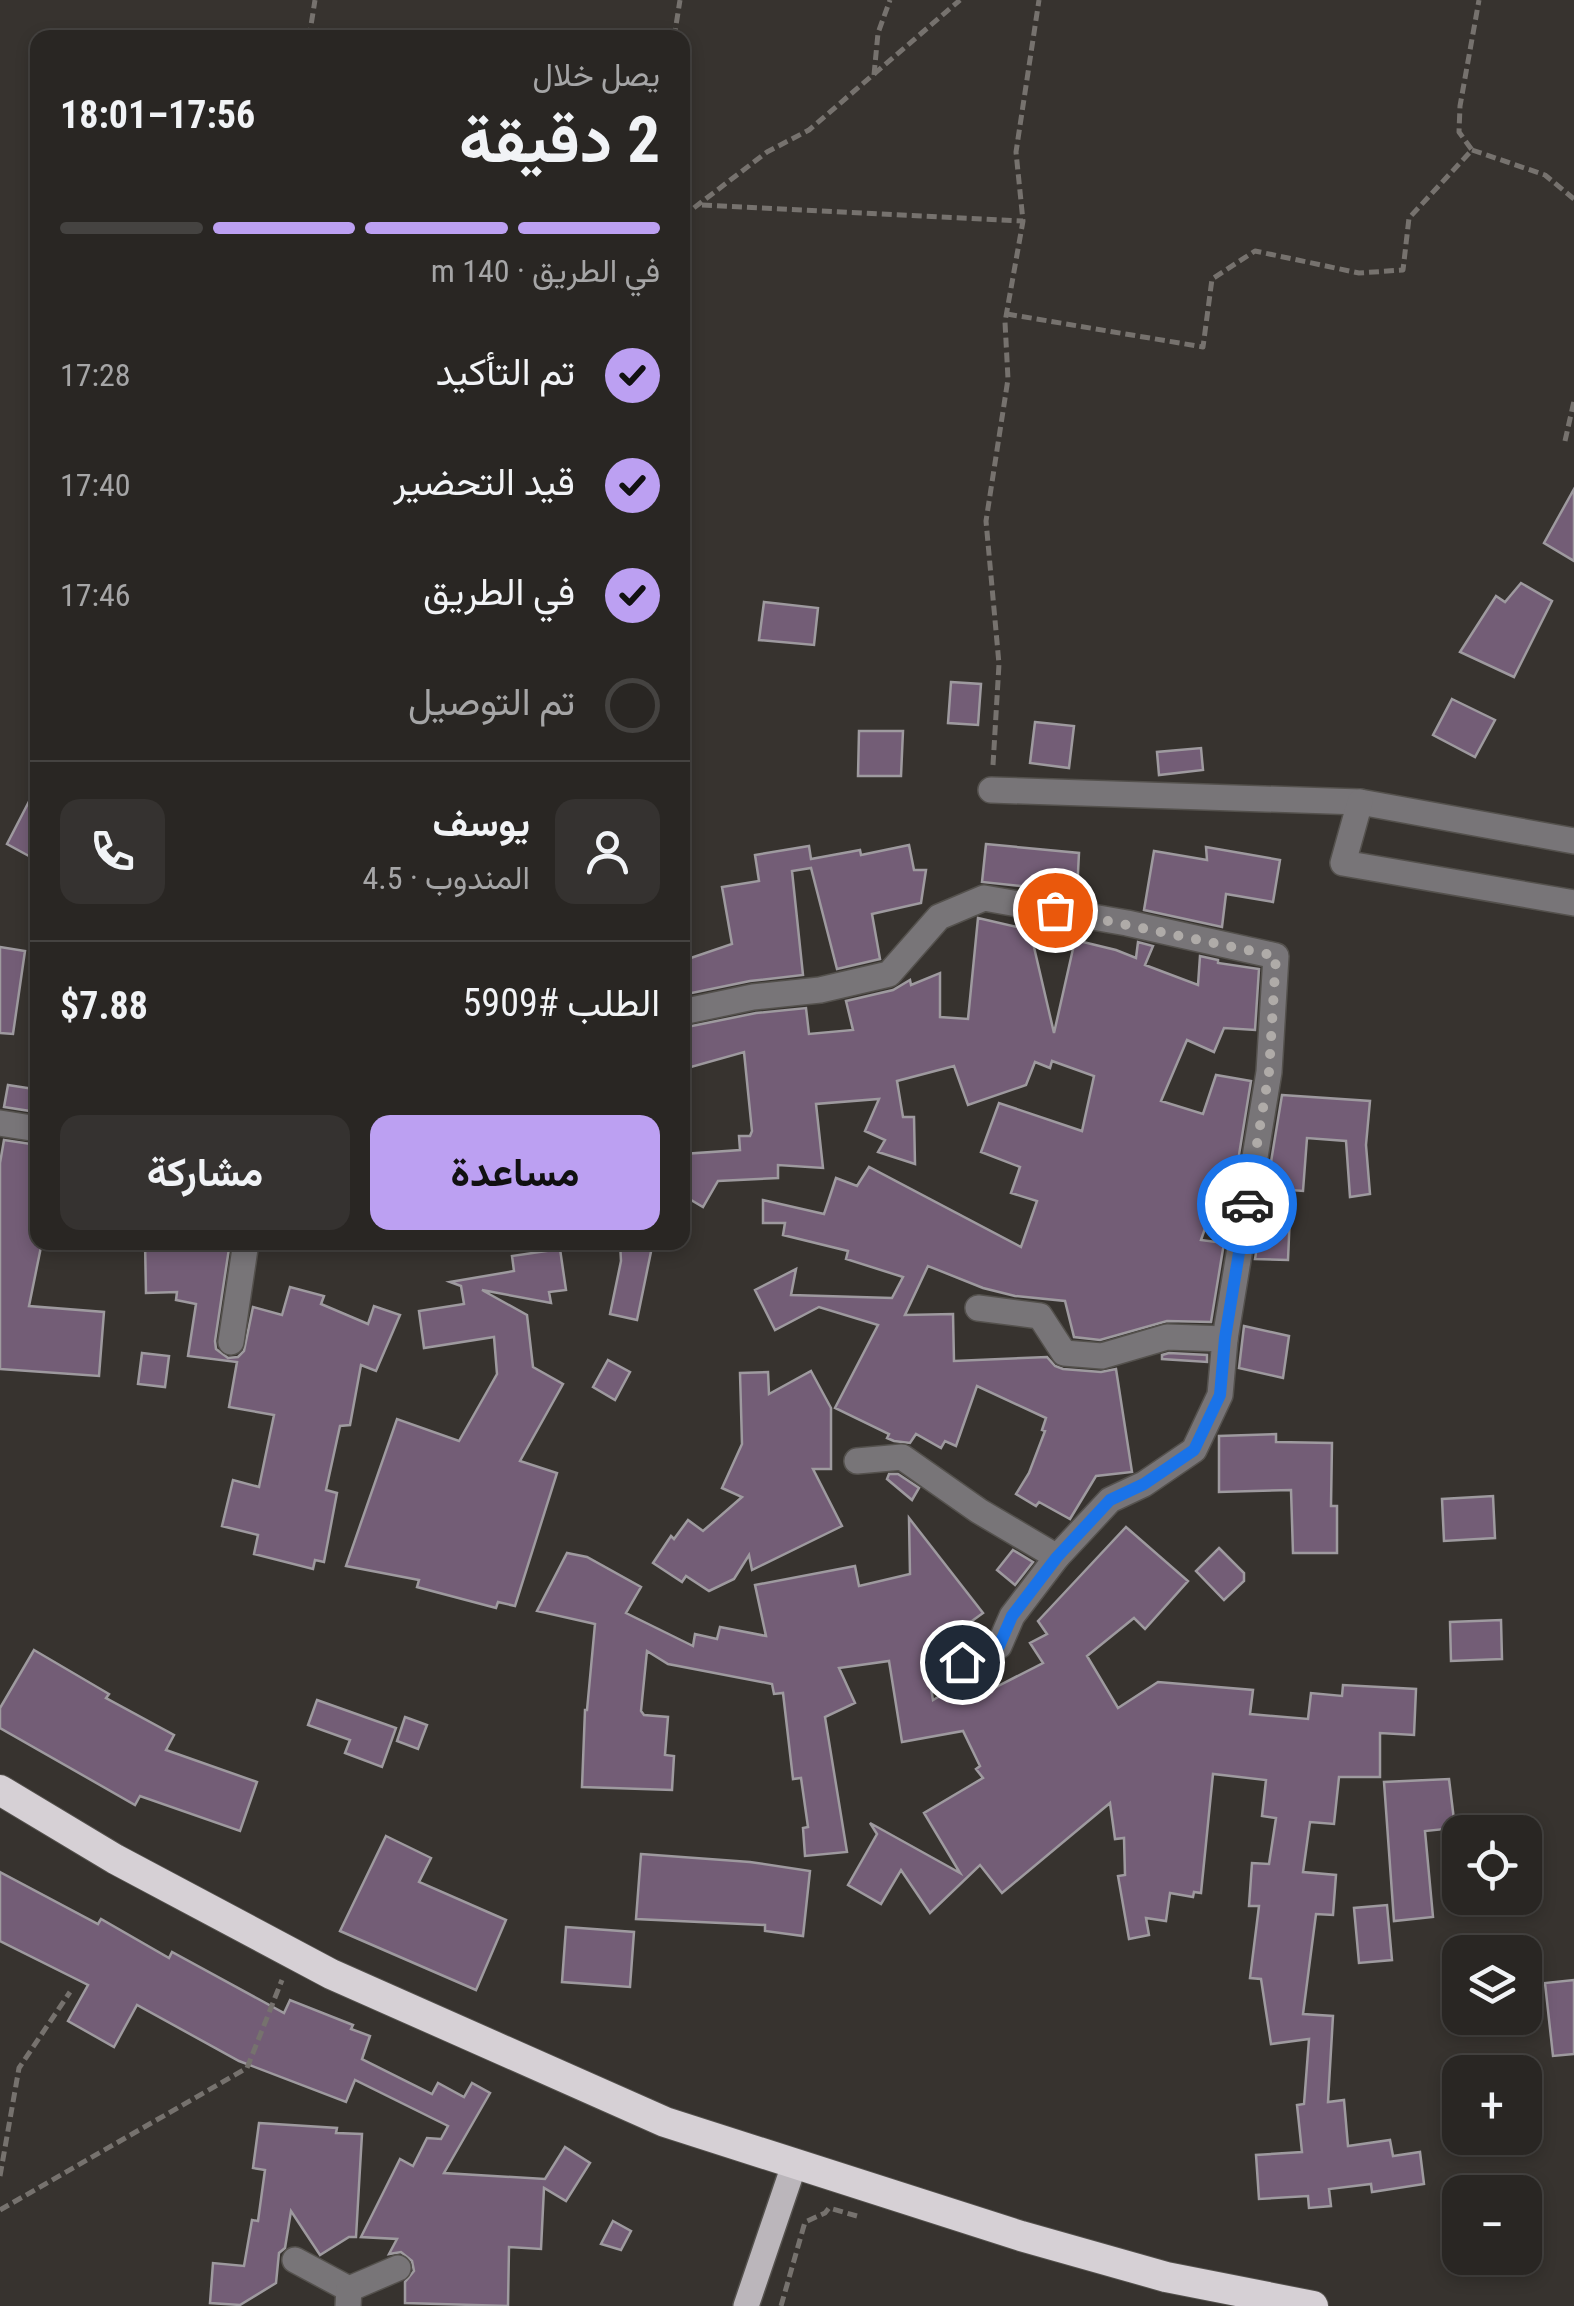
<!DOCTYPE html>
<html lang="ar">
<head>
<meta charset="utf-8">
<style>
	body { margin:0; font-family:"Roboto Condensed",Vazirmatn,sans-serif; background:#353230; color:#f1f3f6; direction:rtl; height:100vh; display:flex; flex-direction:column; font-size:38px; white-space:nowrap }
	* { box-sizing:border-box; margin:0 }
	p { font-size:32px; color:#a5a5a6 }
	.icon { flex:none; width:55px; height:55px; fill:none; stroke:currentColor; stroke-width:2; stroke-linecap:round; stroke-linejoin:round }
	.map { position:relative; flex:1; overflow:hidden; direction:ltr }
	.sheet { position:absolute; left:30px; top:30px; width:660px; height:1220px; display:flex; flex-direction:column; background:#292623; border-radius:20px; box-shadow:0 5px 15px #0003,0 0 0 2px #454341; direction:rtl }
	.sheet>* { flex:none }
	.controls { position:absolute; left:1442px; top:1815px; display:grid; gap:20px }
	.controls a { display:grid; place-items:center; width:100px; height:100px; border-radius:20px; background:#292623; box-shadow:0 5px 15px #0003,0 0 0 2px #454341; font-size:50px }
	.pin { position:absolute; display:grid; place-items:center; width:85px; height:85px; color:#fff; margin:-42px; border:5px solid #fff; border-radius:50%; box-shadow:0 2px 10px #0007 }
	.courier { position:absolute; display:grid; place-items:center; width:100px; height:100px; margin:-50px; border:8px solid #1a73e8; border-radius:50%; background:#fff; color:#222; box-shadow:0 2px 12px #0007 }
	.summary em { font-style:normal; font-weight:700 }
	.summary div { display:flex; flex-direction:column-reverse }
	.summary { display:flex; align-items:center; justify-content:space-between; height:170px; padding:0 30px }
	h1 { font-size:65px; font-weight:700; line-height:75px }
	.bar { display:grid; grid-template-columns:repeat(4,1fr); gap:15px 10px; align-content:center; height:120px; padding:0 30px }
	.bar i { height:12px; border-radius:8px; background:#454341 }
	.bar .current { background:#bca0f2 }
	.bar p { grid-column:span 4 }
	.line { display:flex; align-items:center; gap:25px; padding:0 30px; border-top:2px solid #454341 }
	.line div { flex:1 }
	.round { display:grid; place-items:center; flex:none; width:105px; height:105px; border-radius:20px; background:#353230 }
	ol { padding:0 30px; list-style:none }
	li { display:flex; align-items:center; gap:30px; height:110px }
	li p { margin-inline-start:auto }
	li .icon { padding:10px; border-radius:50%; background:#bca0f2; color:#111; stroke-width:4 }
	li:last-child { color:#a5a5a6 }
	li i { width:55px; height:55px; border:5px solid #454341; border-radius:50% }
	.action { display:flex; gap:20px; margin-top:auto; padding:20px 30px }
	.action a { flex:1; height:115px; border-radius:20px; background:#bca0f2; color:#111; font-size:40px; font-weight:700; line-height:115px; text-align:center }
	.action a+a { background:#353230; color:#f1f3f6 }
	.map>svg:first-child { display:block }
	.building { fill:#735d76; stroke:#9e9a9f; stroke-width:2.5 }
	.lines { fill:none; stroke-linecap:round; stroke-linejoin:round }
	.minor-casing { stroke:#54514d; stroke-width:28 }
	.major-casing { stroke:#54514d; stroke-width:28 }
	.highway-casing { stroke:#54514d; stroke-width:32 }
	.path { stroke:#76726e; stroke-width:5; stroke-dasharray:10 5; stroke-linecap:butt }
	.minor { stroke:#787578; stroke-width:25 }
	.major { stroke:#bbb6bb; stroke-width:25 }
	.highway { stroke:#d6d0d5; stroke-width:30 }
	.done { stroke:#afaba8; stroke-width:10; stroke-dasharray:0 18 }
	.route { stroke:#1a73e8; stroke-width:12 }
</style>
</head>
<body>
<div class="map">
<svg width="1574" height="2306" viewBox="0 0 1574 2306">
	<rect width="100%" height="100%" fill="#37332f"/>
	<g class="building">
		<path d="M1574,489V561L1544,543Z"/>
		<path d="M1521,583L1552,601L1514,677L1460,652L1496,596L1505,602Z"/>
		<path d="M764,602L818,608L814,645L759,640Z"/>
		<path d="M951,682L981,684L978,725L948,723Z"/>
		<path d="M1452,699L1495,720L1475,757L1433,735Z"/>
		<path d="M1035,722L1074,726L1069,768L1030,763Z"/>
		<path d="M859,731H903L901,776H858Z"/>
		<path d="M1201,748L1203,770L1159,775L1157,752Z"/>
		<path d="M38,784V861L7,844Z"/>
		<path d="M986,844L1079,853L1077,892L982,882Z"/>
		<path d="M909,845L914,870H926L921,903L872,914L880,959L837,969L811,868L792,871L803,975L750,981L682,995V961L732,944L722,887L759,881L755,855L809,846L811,859L860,850L861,855Z"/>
		<path d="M1206,847L1280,860L1273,902L1226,894L1222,927L1144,910L1154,851L1207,860Z"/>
		<path d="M978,918L1030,930L1054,1033L1075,940L1116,950L1136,958L1138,942L1153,946L1145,965L1198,985L1200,956L1218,960V963L1259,969L1255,1030L1224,1028L1214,1052L1187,1040L1161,1101L1203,1114L1216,1075L1251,1081L1233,1192L1219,1188L1201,1240L1224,1243L1211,1322L1167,1321L1100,1340L1074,1337L1065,1301L1015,1296L983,1288L928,1266L905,1315L953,1314L954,1361L1047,1357L1055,1366L1063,1369L1101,1372L1116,1369L1132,1472L1096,1476L1070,1519L1039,1502L1036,1506L1016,1494L1029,1473L1045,1431L1042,1430L1046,1418L977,1386L956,1446L945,1441L941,1448L916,1434L910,1443L894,1441L887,1438L889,1434L835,1408L878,1325L819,1307L775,1330L755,1290L796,1269L791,1295L892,1298L903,1277L846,1259L848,1251L783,1235L785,1223H763V1200L824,1214L836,1178L857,1186L869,1167L1021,1247L1037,1201L1011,1193L1020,1167L981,1152L999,1103L1082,1131L1094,1076L1052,1061L1050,1068L1035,1062L1026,1085L968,1105L954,1066L897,1081L903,1117H914L915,1164L878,1152L885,1140L865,1131L879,1099L816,1104L823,1168L778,1165V1178L718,1181L703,1207L686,1197L683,1154L740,1150L739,1136H750L752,1131L744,1052L691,1067L682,1028L756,1013L806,1008L809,1034L853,1030L846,1001L893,990L910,980L911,985L940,973V1017L968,1019Z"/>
		<path d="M0,947L25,951L13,1034L0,1033Z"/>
		<path d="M8,1085L34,1089L30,1111L4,1107Z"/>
		<path d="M1282,1095L1370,1101L1366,1145L1370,1194L1350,1197L1346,1141L1307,1138L1303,1191L1291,1190L1288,1260L1255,1259Z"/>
		<path d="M4,1140L38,1145V1242H42L29,1306L104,1312L99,1376L0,1369V1163Z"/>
		<path d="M145,1242H230L215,1341L216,1349L228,1358L238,1357L244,1351L253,1307L282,1315L290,1287L324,1296L321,1304L368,1324L374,1306L400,1315L376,1371L361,1365L350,1425L340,1426L326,1490L337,1493L324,1562L315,1560L313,1569L254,1554L258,1535L222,1526L233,1480L259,1487L274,1415L229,1407L237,1362L188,1356L196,1304L176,1300L177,1292L146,1293Z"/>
		<path d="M620,1242H653L637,1320L610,1314L621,1261Z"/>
		<path d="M560,1249L566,1290L549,1292L551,1303L482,1290L527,1315L533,1367L563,1384L520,1461L557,1473L515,1606L498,1602L496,1608L417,1587L419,1580L346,1566L397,1419L459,1441L497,1374L494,1337L424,1348L419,1311L464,1304L461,1286L450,1282L514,1271L512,1256Z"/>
		<path d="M1244,1326L1289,1336L1283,1378L1239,1368Z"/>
		<path d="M142,1353L169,1356L165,1387L138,1384Z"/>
		<path d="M1169,1353L1207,1355V1362L1162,1359V1355Z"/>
		<path d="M608,1360L630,1372L615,1400L593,1387Z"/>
		<path d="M811,1371L831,1408V1469H813L842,1526L752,1570L749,1555L734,1579L709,1591L686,1576L682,1582L653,1563L671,1536L674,1539L688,1520L703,1531L742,1497L722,1488L742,1444L740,1373L768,1372L769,1394Z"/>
		<path d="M1276,1434V1442L1332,1443L1331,1506H1337V1553H1293L1291,1490L1219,1492V1436Z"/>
		<path d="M889,1474H898L919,1488L912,1500L887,1479Z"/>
		<path d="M1493,1496L1495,1538L1444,1541L1442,1499Z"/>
		<path d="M909,1518L983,1613L961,1629L967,1642L948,1644L925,1655L933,1700L986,1669L996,1687L1043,1663L1030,1643L1047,1634L1038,1621L1126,1527L1188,1581L1145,1629L1134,1618L1087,1656L1118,1708L1158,1682L1253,1690L1250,1714L1308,1719L1311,1693L1342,1696L1343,1685L1416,1689L1414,1735L1380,1733V1777H1339L1334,1824L1310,1822L1303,1872L1336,1875L1333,1915L1316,1914L1303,2014L1333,2016L1328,2102L1344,2100L1348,2146L1390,2140L1393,2156L1420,2152L1424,2184L1372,2192L1371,2184L1329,2189L1331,2206L1309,2208L1308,2196L1259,2199L1256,2155L1302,2152L1297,2105L1304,2104L1309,2039L1271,2044L1261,1979L1250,1978L1259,1906H1249L1252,1863L1269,1864L1276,1818L1262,1816L1266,1780L1213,1774L1201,1893L1194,1892L1193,1897L1170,1893L1166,1921L1146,1918L1149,1935L1129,1939L1118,1876L1125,1875L1124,1838L1115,1839L1110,1803L1002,1893L980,1865L930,1913L901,1870L881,1904L848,1885L877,1834L870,1823L960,1873L924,1813L983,1778L976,1769L980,1766L963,1731L902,1742L889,1661L839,1668L855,1703L825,1717L847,1852L805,1856L803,1828L808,1827L801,1778L793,1779L783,1693L774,1694L772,1684L668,1664L647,1651L641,1711L644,1715L668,1717L665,1755L674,1756L672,1790L582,1787L585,1710H587L595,1624L537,1611L567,1553L587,1557L641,1587L626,1613L693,1646L695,1634L717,1639L720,1627L766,1636L755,1585L855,1566L859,1586L910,1574Z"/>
		<path d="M1219,1548L1244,1573V1581L1224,1600L1196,1571Z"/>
		<path d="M1013,1550L1033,1562L1015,1585L997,1570Z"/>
		<path d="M1501,1620L1502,1659L1451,1661L1450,1622Z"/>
		<path d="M34,1650L109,1694L106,1698L174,1735L166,1750L257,1782L240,1831L140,1796L135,1805L0,1728V1708Z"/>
		<path d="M317,1700L396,1728L382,1767L345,1753L350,1740L308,1725Z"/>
		<path d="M405,1717L427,1725L418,1749L397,1741Z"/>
		<path d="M1449,1779L1455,1828L1425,1831L1433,1917L1394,1921L1384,1782Z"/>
		<path d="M386,1836L431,1858L419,1882L506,1920L476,1990L340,1931Z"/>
		<path d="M641,1854L750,1862L810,1871L803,1936L765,1931V1925L636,1919Z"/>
		<path d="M0,1872L98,1924L101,1919L169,1958L172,1952L284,2013L290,2000L353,2025L351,2029L370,2036L362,2059L432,2094L438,2083L464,2097L472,2083L490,2093L444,2173L545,2179L565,2147L590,2163L566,2201L544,2188L541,2249L509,2247L508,2306L405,2303V2282L414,2271L412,2261L401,2252L389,2254L397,2239L361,2237L400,2159L413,2166L427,2138L441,2139L448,2126L355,2080L346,2102L239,2061L137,2005L114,2047L68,2021L88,1985L0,1941Z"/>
		<path d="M1387,1905L1392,1960L1359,1963L1354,1908Z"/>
		<path d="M566,1927L634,1932L630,1987L562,1982Z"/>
		<path d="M1574,1980V2054L1553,2056L1545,1983Z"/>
		<path d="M259,2123L337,2128L336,2133L362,2134L356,2237H349L320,2255L291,2211L285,2248L279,2253L276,2283L240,2305L210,2303L213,2263L244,2266L252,2220L258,2221L265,2170L253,2168Z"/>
		<path d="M613,2221L631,2231L621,2250L601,2244Z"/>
	</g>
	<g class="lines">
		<g class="minor-casing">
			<g id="minor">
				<path d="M991,790L1360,802L1574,841"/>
				<path d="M1360,802L1343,863L1574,903"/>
				<path d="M682,1012L753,997L820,990L889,974L939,917L984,898L1127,923L1276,956L1269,1072L1225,1339L1220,1395L1194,1450L1144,1484L1110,1500L1057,1557L1012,1616L999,1646L961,1662"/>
				<path d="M0,1123L38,1129"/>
				<path d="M978,1308L1040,1316L1064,1353L1102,1356L1167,1337L1225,1339"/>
				<path d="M231,1342L246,1242"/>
				<path d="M857,1461L902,1457L979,1511L1057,1557"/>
				<path d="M295,2260L349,2289"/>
				<path d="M348,2306L349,2289L398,2268"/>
			</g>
		</g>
		<g class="major-casing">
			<path id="major" d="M746,2306L794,2165"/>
		</g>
		<g class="highway-casing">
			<path id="highway" d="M0,1790L115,1859L331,1974L665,2122L1021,2236L1166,2277L1313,2306"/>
		</g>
		<g class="path">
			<path d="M309,38L315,0"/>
			<path d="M674,38L680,0"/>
			<path d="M874,75L878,33L890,0"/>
			<path d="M1472,150L1545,175L1574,199"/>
			<path d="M702,205L1023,221"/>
			<path d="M682,217L767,152L809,130L960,0"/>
			<path d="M1007,314L1203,347L1212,279L1255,251L1359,273L1403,270L1409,218L1472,150L1459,132L1460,106L1479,0"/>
			<path d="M1565,441L1574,401"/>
			<path d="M993,765L999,664L986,521L1008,379L1005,322L1023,221L1016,152L1039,0"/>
			<path d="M0,2176L19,2068L70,1992"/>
			<path d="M0,2210L247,2068L282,1980"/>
			<path d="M781,2306L805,2222L825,2213L829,2208L857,2216"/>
		</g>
		<use href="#minor" class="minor"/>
		<use href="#major" class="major"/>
		<use href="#highway" class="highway"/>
	</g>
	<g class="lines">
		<path class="done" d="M1055,910L1276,956L1269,1072L1247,1204"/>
		<path class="route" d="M962,1662L999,1646L1012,1616L1057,1557L1110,1500L1144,1484L1194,1450L1220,1395L1225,1338L1247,1204"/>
	</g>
</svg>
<div class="controls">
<a><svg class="icon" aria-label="locate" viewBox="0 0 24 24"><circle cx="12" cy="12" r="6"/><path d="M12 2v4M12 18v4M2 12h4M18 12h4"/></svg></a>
<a><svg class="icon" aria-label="layers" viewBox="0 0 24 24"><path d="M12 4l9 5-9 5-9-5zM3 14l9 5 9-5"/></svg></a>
<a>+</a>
<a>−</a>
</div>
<div class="pin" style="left:1055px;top:910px;background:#ea580c"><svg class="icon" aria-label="bag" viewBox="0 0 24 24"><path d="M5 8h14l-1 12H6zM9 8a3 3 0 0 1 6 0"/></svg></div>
<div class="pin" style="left:962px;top:1662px;background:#1f2937"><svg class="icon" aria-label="home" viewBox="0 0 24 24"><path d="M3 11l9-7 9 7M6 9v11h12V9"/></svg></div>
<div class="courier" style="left:1247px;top:1204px"><svg class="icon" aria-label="car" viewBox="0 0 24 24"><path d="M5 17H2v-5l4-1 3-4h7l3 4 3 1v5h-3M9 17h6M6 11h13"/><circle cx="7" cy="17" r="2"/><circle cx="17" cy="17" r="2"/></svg></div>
<section class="sheet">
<div class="summary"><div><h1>2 دقيقة</h1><p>يصل خلال</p></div><em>17:56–18:01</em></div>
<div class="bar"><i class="current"></i><i class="current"></i><i class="current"></i><i></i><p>في الطريق · 140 m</p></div>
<ol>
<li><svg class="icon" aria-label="check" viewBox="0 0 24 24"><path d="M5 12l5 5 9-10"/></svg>تم التأكيد<p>17:28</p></li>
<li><svg class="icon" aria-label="check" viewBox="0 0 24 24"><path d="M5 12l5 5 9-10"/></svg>قيد التحضير<p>17:40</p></li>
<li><svg class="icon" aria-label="check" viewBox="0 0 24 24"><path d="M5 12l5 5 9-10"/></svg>في الطريق<p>17:46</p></li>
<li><i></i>تم التوصيل</li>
</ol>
<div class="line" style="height:180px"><a class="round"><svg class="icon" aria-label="person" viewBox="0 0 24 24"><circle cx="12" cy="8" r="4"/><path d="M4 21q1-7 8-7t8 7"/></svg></a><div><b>يوسف</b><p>المندوب · 4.5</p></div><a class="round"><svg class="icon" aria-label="phone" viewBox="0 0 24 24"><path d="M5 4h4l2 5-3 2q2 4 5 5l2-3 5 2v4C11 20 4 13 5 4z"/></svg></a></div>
<div class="line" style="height:130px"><div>الطلب #5909</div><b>$7.88</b></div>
<div class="action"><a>مساعدة</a><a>مشاركة</a></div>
</section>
</div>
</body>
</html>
